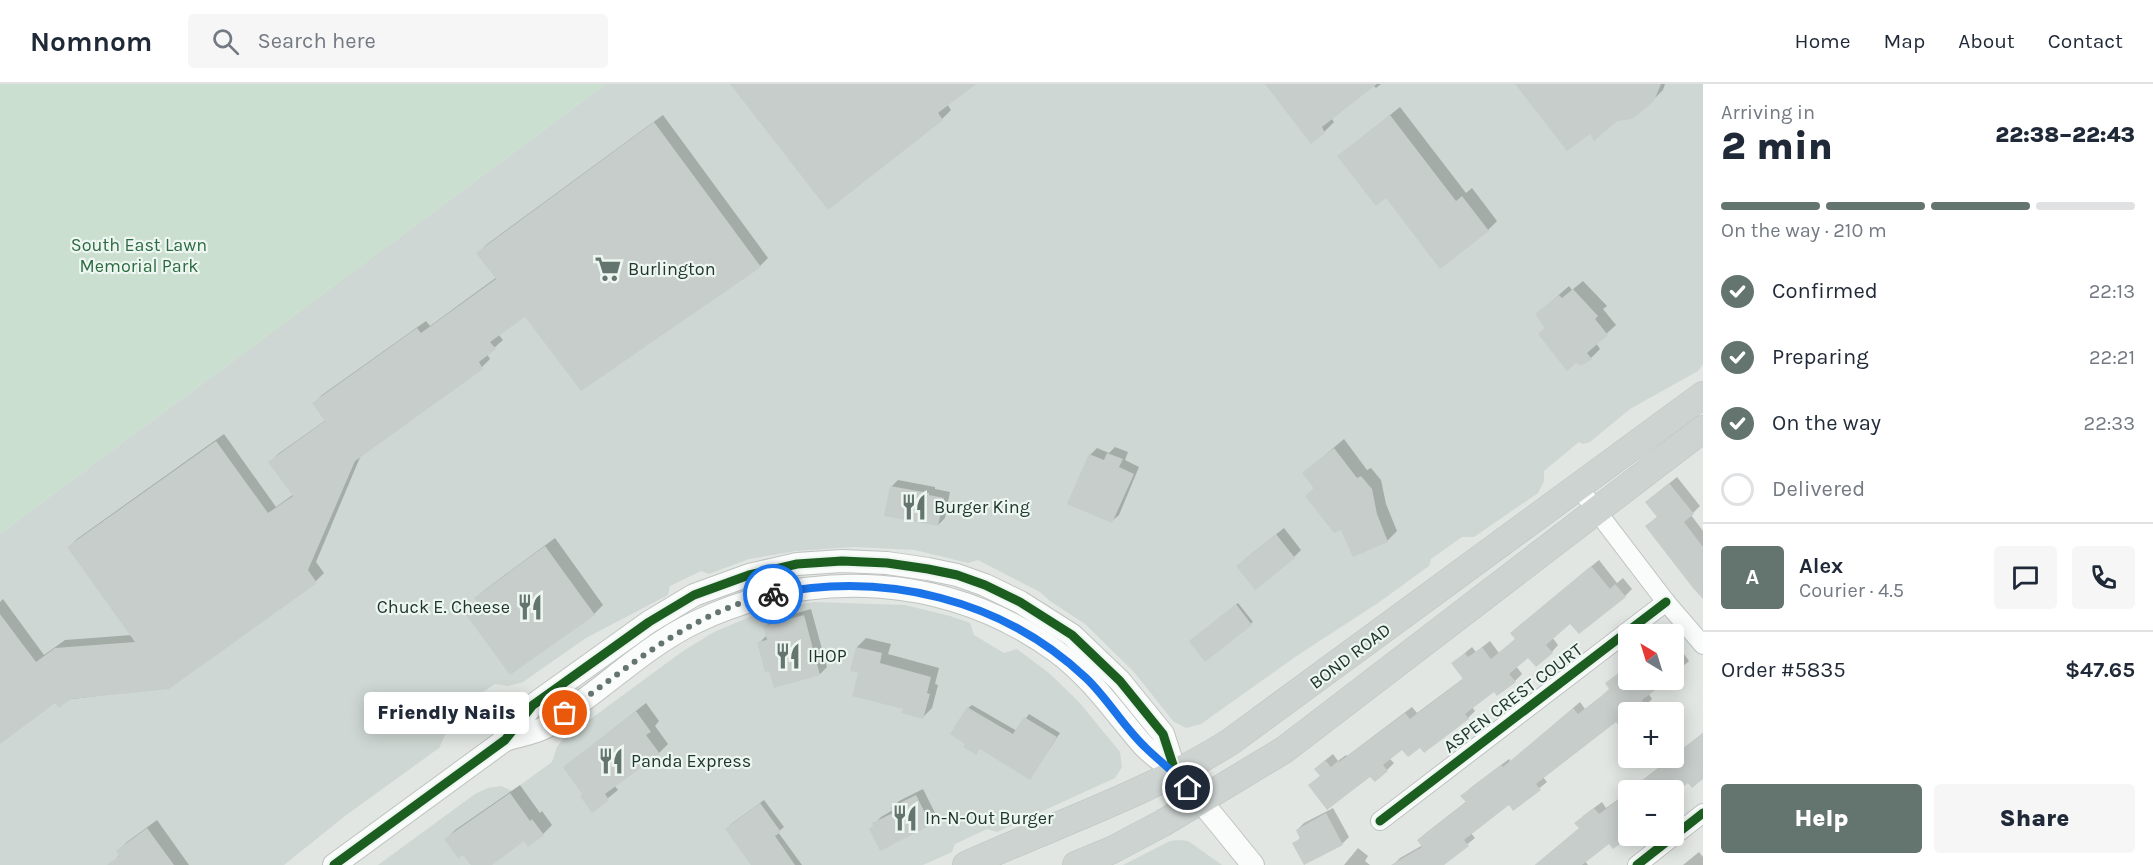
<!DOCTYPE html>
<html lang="en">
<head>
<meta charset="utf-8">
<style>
	body { margin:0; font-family:Karla,sans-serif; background:#f6f6f7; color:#1f2937; height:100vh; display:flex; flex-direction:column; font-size:22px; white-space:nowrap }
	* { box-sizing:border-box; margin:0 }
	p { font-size:20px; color:#747a83 }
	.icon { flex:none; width:33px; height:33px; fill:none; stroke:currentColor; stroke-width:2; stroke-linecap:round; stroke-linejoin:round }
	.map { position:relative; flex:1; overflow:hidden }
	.details { display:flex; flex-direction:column; background:#fff; width:450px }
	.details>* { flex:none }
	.needle { width:39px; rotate:322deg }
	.buttons { position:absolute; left:1618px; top:540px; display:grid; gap:12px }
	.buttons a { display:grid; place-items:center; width:66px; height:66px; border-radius:6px; background:#fff; box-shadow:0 3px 15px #0003; font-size:30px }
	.pin { position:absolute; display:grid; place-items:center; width:51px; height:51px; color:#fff; margin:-26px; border:3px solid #fff; border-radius:50%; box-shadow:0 2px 6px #0007 }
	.courier { position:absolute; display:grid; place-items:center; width:60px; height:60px; margin:-30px; border:4px solid #1a73e8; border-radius:50%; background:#fff; color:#222; box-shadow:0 2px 8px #0007 }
	.bubble { position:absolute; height:42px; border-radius:6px; background:#fff; box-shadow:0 3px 15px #0003; font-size:20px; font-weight:800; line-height:42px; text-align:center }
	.head em { font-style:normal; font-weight:800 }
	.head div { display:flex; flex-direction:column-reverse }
	.head { display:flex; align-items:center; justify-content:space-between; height:102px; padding:0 18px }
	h1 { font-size:39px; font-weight:800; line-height:45px }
	.bar { display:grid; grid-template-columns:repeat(4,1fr); gap:9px 6px; align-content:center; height:72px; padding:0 18px }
	.bar i { height:8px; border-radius:4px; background:#e0e1e3 }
	.bar .selected { background:#64746f }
	.bar p { grid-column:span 4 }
	.line { display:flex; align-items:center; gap:15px; padding:0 18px; border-top:2px solid #e0e1e3 }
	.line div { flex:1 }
	.round { display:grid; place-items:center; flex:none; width:63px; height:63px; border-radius:6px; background:#f6f6f7 }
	ol { padding:0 18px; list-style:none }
	li { display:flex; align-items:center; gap:18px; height:66px }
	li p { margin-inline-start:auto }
	li .icon { padding:6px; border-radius:50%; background:#64746f; color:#fff; stroke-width:4 }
	li:last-child { color:#747a83 }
	li i { width:33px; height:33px; border:3px solid #e0e1e3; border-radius:50% }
	.cta { display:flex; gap:12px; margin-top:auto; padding:12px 18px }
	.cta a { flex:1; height:69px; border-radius:6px; background:#64746f; color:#fff; font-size:24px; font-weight:800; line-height:69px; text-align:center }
	.cta a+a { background:#f6f6f7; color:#1f2937 }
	header { display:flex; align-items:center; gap:36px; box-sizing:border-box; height:84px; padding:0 30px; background:#fff; border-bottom:2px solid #e0e1e3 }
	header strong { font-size:28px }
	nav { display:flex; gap:33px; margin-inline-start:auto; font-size:21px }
	.search { width:420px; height:54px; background:#f6f6f7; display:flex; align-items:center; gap:15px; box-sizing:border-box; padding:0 21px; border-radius:6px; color:#747a83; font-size:22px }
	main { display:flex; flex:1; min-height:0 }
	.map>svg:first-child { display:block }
	.built { fill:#ced7d3 }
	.green { fill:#cadfcf }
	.shadow { fill:#0003 }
	.building { fill:#c7cdca }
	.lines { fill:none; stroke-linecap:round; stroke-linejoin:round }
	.minor-casing { stroke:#bec3c0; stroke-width:20 }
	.tertiary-casing { stroke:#bec3c0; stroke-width:24 }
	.primary-casing { stroke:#bbc3c0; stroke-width:28 }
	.minor { stroke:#fafbfb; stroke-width:18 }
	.tertiary { stroke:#fafbfb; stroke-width:22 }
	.primary { stroke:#ccd3d1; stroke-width:27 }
	.cycleway-casing { stroke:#eef6f1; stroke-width:13 }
	.cycleway { stroke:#1b5e20; stroke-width:9 }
	.done { stroke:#64746f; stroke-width:6; stroke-dasharray:0 10.8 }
	.route { stroke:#1a73e8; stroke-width:8 }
	.labels { text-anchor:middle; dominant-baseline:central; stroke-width:4.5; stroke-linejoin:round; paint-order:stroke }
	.park-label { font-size:18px; fill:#2d6c42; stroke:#eef6f1 }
	.poi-label { font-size:18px; fill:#203730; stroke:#eef6f1; text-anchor:start }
	.street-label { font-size:18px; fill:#203730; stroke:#eef6f1 }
</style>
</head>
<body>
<header>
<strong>Nomnom</strong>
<div class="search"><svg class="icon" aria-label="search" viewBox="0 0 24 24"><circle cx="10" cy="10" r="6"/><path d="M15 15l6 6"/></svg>Search here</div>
<nav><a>Home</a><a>Map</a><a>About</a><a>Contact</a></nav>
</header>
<main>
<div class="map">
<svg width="1703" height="781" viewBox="0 0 1703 781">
	<rect width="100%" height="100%" fill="#e1e6e3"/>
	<g class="built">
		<path d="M606,0H1703V280L1698,287L1630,325L1590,358L1583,360L1579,358L1544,387V397L1538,409L1474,453H1462L1431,475L1429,482L1378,519L1298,571L1201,640L1186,644L1173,637L1134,588L1085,540L1050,517L1040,508L978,476L968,479L915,466L854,463L796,467L749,475L709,490L701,487L670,502L668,511L586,554L523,598L508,602L495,600L450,630V641L439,664L345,732L284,781H0V450Z"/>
		<path d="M813,518L905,521L950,532L970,539L974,551L1004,569L1017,565L1049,589L1079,618L1120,668L1122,683L1115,694L997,748L987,745L955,760L952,768L923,781H378L475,710L488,704L501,702L512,707L552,678L557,663L562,656L683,567L714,548L759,529Z"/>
		<path d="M1179,756L1188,757L1222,781H1123L1170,757Z"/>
	</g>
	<path class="green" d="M0,0H606L0,450Z"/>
	<g class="shadow">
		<path d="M732,0H973L947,20L951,26L942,35Z"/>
		<path d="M1267,0H1381L1376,4L1373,1L1331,34L1334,38L1324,48Z"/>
		<path d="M1517,0H1665L1663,6L1653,16L1590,48Z"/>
		<path d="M1400,23L1466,109L1472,104L1497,137L1488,146L1386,112L1339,72Z"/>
		<path d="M663,31L768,174L760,182L525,231L498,250L503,256L487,270L490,275L482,283L361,371L316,478L324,489L316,497L169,603L56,617L0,658V518L3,515L44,571L65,556L132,551L69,463L77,455L224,350L276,423L294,410L270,378L278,370L326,336L314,319L322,311L426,237L430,242L497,193L478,169L486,161Z"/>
		<path d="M1583,197L1607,222L1603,225L1616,241L1596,259L1600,265L1591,274L1546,244L1537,230L1569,202L1572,206Z"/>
		<path d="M1344,355L1367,386L1371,384L1381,396L1386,420L1397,447L1387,457L1341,444L1304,389Z"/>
		<path d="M1115,363L1128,368L1125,376L1139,383L1119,431L1112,437L1090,371L1097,364L1109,369Z"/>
		<path d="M1677,393L1700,422L1691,431L1703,447V514L1647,442L1658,432L1654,412Z"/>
		<path d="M898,396L935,403V405L950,408L945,434L938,441L891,403Z"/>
		<path d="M1284,444L1301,466L1294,473L1245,475Z"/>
		<path d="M555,454L603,521L594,530L510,589L466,528L478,517L476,514L486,505Z"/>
		<path d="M1599,476L1617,499L1623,494L1632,505L1625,512L1571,538L1552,553L1558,561L1552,568L1528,572L1516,582L1522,590L1515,597L1494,606L1472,623L1475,627L1468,634L1425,667L1420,662L1402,664L1389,674L1394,679L1387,686L1310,701L1321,691L1323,678L1333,670L1338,677L1346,671L1347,672L1412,623L1417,629L1464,594L1453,579L1472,563L1476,568L1490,557L1499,569L1517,554L1519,542Z"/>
		<path d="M1238,519L1253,538L1205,575L1191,557Z"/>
		<path d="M811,525L827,583L820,590L759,559L767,551L765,543L772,536Z"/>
		<path d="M866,554L891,560L888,570L939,584L935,600L938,601L932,624L923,633L905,624L860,588L857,563Z"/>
		<path d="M1674,556L1689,577L1674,590Z"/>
		<path d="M1629,581V596H1667L1648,609L1652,615L1645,622L1636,628H1629V634L1616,636L1543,693L1547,698L1514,725L1509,719L1471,749L1475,754L1442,781H1393L1400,774L1423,761L1419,756L1426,749L1467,717L1469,705L1509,675L1511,678L1580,618L1585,625L1607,608L1611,605L1607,599Z"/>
		<path d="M646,619L659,637L655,642L668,660L659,669L614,701L618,706L593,726L584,710L564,684Z"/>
		<path d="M972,621L1017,647L1029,630L1060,649L1033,690L968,624Z"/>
		<path d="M1703,649V694L1688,697L1674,708V706H1630Z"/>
		<path d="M520,701L540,729L542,727L552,741L543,750L525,755L489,781H472L464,769L446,755L455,746Z"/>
		<path d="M923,705L937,733L930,739L881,765L874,740L881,733L893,726L892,724L899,717Z"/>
		<path d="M1629,708V751L1609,758L1585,777L1588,781H1535L1580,744L1583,732L1602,718L1606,724Z"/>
		<path d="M764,716L784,743L778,748L802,781H753L730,741Z"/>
		<path d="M1333,724L1349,753L1342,760H1294L1301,753L1297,746L1304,739Z"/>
		<path d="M157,736L189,781H111L120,770L118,767L127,758Z"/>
		<path d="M1358,764L1368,772L1365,777L1370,781H1344Z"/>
		<path d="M1699,768L1703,773V781H1683Z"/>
	</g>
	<g class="building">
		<path d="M730,0H976L938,29L943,36L828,126Z"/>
		<path d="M1265,0H1377L1322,43L1325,49L1311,60Z"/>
		<path d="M1515,0H1661L1654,17L1632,35L1617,37L1594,57L1590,50L1567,67Z"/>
		<path d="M1390,31L1456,117L1462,112L1489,147L1440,185L1386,114L1376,122L1337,72Z"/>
		<path d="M654,38L761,183L581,307L525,233L490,258L496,265L479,278L483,285L355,377L308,486L317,499L169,605L71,615L59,624L55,619L0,660V530L36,578L55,564L135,558L67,463L216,357L268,429L293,412L268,378L325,337L312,319L417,244L421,249L496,195L476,169Z"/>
		<path d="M1573,205L1598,232L1595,235L1608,251L1587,269L1592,275L1581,282L1576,279L1567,287L1538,250L1545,244L1535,230L1559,211L1562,214Z"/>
		<path d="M1334,364L1357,394L1361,392L1372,405L1377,430L1388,458L1353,473L1341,446L1334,449L1305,412L1314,404L1302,389Z"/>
		<path d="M1107,369L1123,375L1119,383L1134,390L1112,439L1067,420L1089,370L1104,376Z"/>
		<path d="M1669,399L1694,430L1684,438L1703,463V515L1693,504L1645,442L1657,433L1645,418Z"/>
		<path d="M890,402L929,409V411L944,414L938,442L884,432Z"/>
		<path d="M1276,450L1295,474L1255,506L1236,482Z"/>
		<path d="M545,462L595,531L510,591L464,528L477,518L474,514Z"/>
		<path d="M1591,482L1610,505L1615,500L1626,513L1579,550L1570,540L1546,561L1553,569L1536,583L1528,574L1509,590L1516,598L1497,612L1494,608L1465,630L1469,635L1424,669L1420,664L1408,673L1402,666L1383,681L1388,687L1375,698L1370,693L1327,726L1308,701L1320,692L1314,685L1325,676L1331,683L1338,677L1339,678L1405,629L1410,635L1463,595L1451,579L1465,569L1468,573L1482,563L1491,575L1515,555L1510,549Z"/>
		<path d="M1236,520L1252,541L1205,578L1189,557Z"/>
		<path d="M804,531L820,591L774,604L769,587L765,588L757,558L767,556L763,542Z"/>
		<path d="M856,563L882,569L880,579L931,593L927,609L930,610L923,635L901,629L903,625L852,612L858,589L850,587Z"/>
		<path d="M1620,588L1626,596H1669L1642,616L1646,623L1639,628H1629V636L1620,643L1616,638L1536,700L1541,706L1513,727L1509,721L1464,756L1469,762L1444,781H1391L1422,763L1417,756L1466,718L1460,712L1501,681L1503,683L1573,624L1578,630L1598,615L1609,605L1605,599Z"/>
		<path d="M967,623L1013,650L1024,633L1057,653L1030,696L980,665L976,671L963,663L965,660L950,650Z"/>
		<path d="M636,627L651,648L646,651L660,670L605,710L609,716L592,729L580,712L582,710L563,683Z"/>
		<path d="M1703,649V695L1692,704L1688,699L1679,706H1630Z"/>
		<path d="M1629,708V753L1613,765L1609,760L1582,781H1535L1579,744L1574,739L1594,724L1599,730Z"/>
		<path d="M510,709L530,737L532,735L544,751L528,763L524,757L492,781H471L463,771L458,774L444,755Z"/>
		<path d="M916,711L931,741L880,767L869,745L873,742L872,739L893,729L890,724Z"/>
		<path d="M760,719L781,748L775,752L795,781H751L725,745Z"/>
		<path d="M1326,729L1343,761L1304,781L1292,759L1300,755L1296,746Z"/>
		<path d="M147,744L174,781H107L119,772L116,767Z"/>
	</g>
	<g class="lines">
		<g class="minor-casing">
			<g id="minor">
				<path d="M1579,404L1666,518L1703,561"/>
				<path d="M1380,737L1666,518"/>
				<path d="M1637,781L1703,729"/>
			</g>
		</g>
		<g class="tertiary-casing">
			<g id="tertiary">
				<path d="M505,656C517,652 532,650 544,644C557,638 569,626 581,618C618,591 654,558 696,538C815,482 949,490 1057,568C1092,594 1115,629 1143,661C1153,672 1167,680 1177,691C1204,719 1228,751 1253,781"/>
				<path d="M334,781L505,656L533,621L649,538L694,511L749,491L797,480L842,477L887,479L928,485L957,491L985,501L1020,518L1072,551L1120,597L1163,650L1176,690"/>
			</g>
		</g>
		<g class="primary-casing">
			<g id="primary">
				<path d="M966,781C1054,741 1147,710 1230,658L1703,311"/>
				<path d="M1076,781L1112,766L1163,739L1284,666L1703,345"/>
			</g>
		</g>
		<use href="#minor" class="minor"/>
		<use href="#tertiary" class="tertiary"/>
		<use href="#primary" class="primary"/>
		<g class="cycleway-casing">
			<g id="cycleway">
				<path d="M1380,737L1666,518"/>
				<path d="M334,781L505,656L533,621L649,538L694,511L749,491L797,480L842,477L887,479L928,485L957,491L985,501L1020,518L1072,551L1120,597L1163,650L1176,690"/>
				<path d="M1637,781L1703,729"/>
			</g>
		</g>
		<use href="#cycleway" class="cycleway"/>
	</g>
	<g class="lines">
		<path class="done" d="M565,629C630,582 693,527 773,510"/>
		<path class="route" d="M773,510C885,487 1002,515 1086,594C1108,615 1123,642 1145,663C1159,677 1175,688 1188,704"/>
	</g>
	<defs>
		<g id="supermarket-bare" transform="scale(2.07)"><path d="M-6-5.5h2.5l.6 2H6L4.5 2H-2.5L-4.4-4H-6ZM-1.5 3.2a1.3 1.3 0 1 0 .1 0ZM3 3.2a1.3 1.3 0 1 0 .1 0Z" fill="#64746f" stroke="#eef6f1" stroke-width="2.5" paint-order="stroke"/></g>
		<g id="restaurant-bare" transform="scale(2.07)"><path d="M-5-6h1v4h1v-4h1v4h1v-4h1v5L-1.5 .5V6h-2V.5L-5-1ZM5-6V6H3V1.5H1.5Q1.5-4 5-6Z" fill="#64746f" stroke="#eef6f1" stroke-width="2.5" paint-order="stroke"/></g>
	</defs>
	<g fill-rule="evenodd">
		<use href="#supermarket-bare" x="608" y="185"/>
		<use href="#restaurant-bare" x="914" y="423"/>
		<use href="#restaurant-bare" x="530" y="523"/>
		<use href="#restaurant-bare" x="788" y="572"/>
		<use href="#restaurant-bare" x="611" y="677"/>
		<use href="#restaurant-bare" x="905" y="734"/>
	</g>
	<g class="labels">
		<g class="park-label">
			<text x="139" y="161">South East Lawn<tspan x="139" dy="21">Memorial Park</tspan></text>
		</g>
		<g class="poi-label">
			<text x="628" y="185">Burlington</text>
			<text x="934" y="423">Burger King</text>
			<text x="510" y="523" text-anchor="end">Chuck E. Cheese</text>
			<text x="808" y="572">IHOP</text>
			<text x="631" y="677">Panda Express</text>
			<text x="925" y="734">In-N-Out Burger</text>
		</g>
		<g class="street-label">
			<text transform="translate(1350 572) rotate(-37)">BOND ROAD</text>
			<text transform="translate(1513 614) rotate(-37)">ASPEN CREST COURT</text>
		</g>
	</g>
</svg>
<div class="buttons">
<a><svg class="needle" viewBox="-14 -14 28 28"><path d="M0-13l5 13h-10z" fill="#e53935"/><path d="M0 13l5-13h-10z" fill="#747a83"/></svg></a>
<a>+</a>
<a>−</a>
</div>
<div class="pin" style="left:565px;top:629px;background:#ea580c"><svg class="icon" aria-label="bag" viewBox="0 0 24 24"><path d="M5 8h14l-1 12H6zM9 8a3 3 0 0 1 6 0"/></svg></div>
<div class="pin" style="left:1188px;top:704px;background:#1f2937"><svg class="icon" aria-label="home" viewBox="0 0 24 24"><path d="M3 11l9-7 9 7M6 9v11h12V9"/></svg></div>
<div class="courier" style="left:773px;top:510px"><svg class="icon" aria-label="bike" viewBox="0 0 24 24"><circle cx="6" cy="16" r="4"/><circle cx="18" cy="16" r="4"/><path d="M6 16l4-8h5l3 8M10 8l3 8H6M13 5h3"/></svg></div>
<div class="bubble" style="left:364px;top:608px;width:165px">Friendly Nails</div>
</div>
<section class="details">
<div class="head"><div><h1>2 min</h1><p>Arriving in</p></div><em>22:38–22:43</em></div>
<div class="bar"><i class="selected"></i><i class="selected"></i><i class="selected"></i><i></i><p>On the way · 210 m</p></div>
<ol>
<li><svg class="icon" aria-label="check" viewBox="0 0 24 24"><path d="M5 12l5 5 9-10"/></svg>Confirmed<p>22:13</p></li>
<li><svg class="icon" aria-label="check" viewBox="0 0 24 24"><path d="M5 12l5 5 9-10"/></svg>Preparing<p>22:21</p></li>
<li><svg class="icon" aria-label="check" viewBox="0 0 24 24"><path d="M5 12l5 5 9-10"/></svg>On the way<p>22:33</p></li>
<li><i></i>Delivered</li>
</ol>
<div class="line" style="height:108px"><b class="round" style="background:#64746f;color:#fff">A</b><div><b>Alex</b><p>Courier · 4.5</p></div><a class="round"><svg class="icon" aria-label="chat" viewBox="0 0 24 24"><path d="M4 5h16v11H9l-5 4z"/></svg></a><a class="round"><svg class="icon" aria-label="phone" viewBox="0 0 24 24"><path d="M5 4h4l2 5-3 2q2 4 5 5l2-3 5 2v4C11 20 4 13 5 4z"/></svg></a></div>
<div class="line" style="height:78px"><div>Order #5835</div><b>$47.65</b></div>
<div class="cta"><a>Help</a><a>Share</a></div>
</section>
</main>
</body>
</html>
